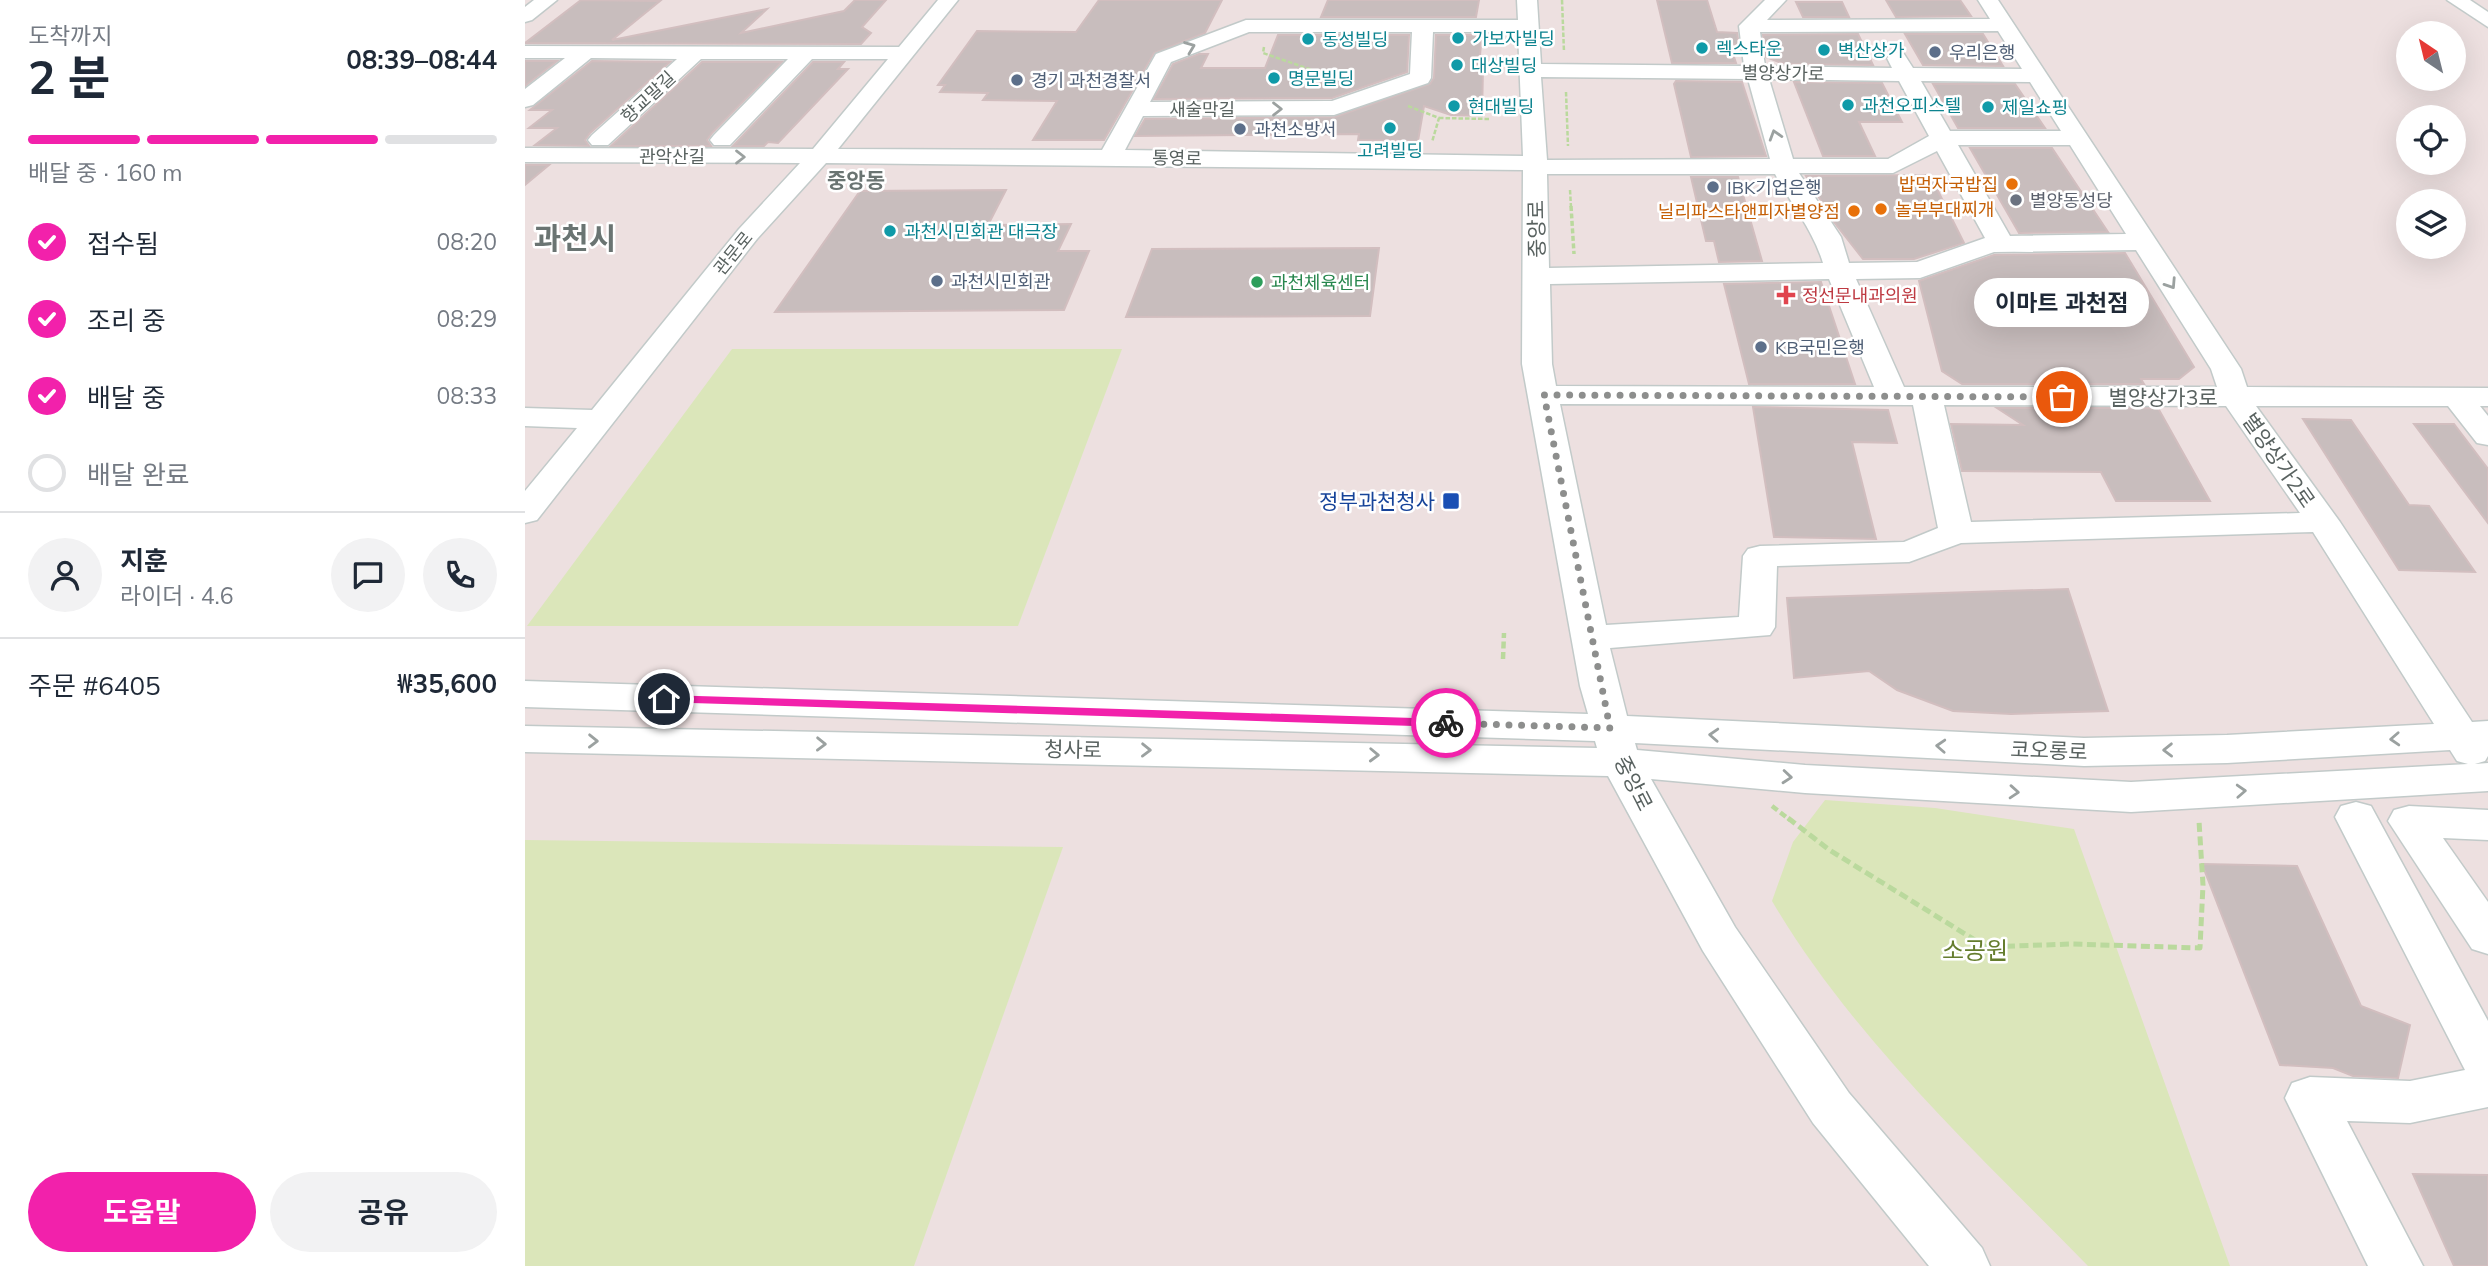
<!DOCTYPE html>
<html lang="ko">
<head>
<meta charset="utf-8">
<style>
	body { margin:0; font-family:Mulish,"Noto Sans KR",sans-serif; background:#f2f2f3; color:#1f2937; height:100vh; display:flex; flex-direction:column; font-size:26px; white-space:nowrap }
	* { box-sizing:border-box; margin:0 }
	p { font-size:23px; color:#747a83 }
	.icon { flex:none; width:38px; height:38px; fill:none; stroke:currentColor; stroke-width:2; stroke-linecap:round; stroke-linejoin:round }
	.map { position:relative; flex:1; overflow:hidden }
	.side { display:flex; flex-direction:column; background:#fff; width:525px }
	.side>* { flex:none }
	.needle { width:46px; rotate:325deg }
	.fabs { position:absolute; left:1871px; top:21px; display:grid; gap:14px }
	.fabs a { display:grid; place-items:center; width:70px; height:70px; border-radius:50%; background:#fff; box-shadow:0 7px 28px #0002; font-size:35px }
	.pin { position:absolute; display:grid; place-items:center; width:60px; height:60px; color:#fff; margin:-30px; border:4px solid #fff; border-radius:50%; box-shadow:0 2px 7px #0007 }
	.courier { position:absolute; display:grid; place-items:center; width:70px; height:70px; margin:-35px; border:5px solid #f221ab; border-radius:50%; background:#fff; color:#222; box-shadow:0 2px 9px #0007 }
	.bubble { position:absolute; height:49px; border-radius:24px; background:#fff; box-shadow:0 7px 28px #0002; font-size:23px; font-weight:700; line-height:49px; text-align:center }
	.summary em { font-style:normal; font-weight:700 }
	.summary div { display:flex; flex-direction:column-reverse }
	.summary { display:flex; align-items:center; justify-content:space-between; height:119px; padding:0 28px }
	h1 { font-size:46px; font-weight:700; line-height:52px }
	.bar { display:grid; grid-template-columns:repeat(4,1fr); gap:10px 7px; align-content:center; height:84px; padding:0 28px }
	.bar i { height:9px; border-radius:5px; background:#e0e1e3 }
	.bar .active { background:#f221ab }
	.bar p { grid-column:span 4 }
	.line { display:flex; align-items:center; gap:18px; padding:0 28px; border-top:2px solid #e0e1e3 }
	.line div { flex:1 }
	.round { display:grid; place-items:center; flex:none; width:74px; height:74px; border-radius:37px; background:#f2f2f3 }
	ol { padding:0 28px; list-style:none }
	li { display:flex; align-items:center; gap:21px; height:77px }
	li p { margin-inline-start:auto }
	li .icon { padding:7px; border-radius:50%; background:#f221ab; color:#fff; stroke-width:4 }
	li:last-child { color:#747a83 }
	li i { width:38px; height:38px; border:4px solid #e0e1e3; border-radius:50% }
	.primary-button { display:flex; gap:14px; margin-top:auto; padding:14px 28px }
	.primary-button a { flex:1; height:80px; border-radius:42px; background:#f221ab; color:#fff; font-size:28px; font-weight:700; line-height:80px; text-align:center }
	.primary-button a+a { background:#f2f2f3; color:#1f2937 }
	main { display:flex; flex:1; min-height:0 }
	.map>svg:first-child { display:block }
	.green { fill:#dbe6ba }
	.building { fill:#c8bdbd; stroke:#d2bebf; stroke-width:2 }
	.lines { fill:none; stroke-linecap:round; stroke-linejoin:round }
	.minor-casing { stroke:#c2cac9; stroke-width:3 }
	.path-far3 { stroke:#bad99d; stroke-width:2.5; stroke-dasharray:4.5 2; stroke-linecap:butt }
	.path-far2 { stroke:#bad99d; stroke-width:3.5; stroke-dasharray:5 2.5; stroke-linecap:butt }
	.path-far1 { stroke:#bad99d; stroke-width:4.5; stroke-dasharray:7 3.5; stroke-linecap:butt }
	.path { stroke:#bad99d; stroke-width:5; stroke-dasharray:9 4.5; stroke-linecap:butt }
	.minor { fill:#fff; fill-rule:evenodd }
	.oneway { stroke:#9ba1a0 }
	.route { fill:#f221ab }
	.done { stroke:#8d8e8d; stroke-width:7; stroke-dasharray:0 12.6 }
	.culture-dot { fill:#0f9aa8; stroke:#fff; stroke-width:2.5 }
	.service-dot { fill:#5c6f8a; stroke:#fff; stroke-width:2.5 }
	.food-dot { fill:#e8710a; stroke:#fff; stroke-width:2.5 }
	.worship-dot { fill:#6b7280; stroke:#fff; stroke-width:2.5 }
	.leisure-dot { fill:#2e9e5b; stroke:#fff; stroke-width:2.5 }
	.health-dot { fill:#e0444e; stroke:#fff; stroke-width:2.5 }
	.transit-dot { fill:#1a4fb4; stroke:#fff; stroke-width:2.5 }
	.labels { text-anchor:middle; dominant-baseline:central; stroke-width:5; stroke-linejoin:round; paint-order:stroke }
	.far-culture-label { font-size:18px; fill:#0d838f; stroke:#fff; text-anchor:start }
	.far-service-label { font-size:18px; fill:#4e5e75; stroke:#fff; text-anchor:start }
	.far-street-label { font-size:18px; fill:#596260; stroke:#fff }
	.far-food-label { font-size:18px; fill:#c56008; stroke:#fff; text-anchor:end }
	.far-worship-label { font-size:18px; fill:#5b616d; stroke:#fff; text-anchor:start }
	.far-leisure-label { font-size:18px; fill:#27864d; stroke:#fff; text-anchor:start }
	.far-health-label { font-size:18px; fill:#be3a42; stroke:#fff; text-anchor:start }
	.far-quarter-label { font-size:21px; font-weight:bold; fill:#6a7472; stroke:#fff }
	.street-label { font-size:21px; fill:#596260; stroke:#fff }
	.transit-label { font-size:21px; fill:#164399; stroke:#fff; text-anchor:end }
	.near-park-label { font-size:24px; fill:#657d2e; stroke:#fff }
	.far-town-label { font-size:30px; font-weight:bold; fill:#6a7472; stroke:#fff }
</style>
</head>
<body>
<main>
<section class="side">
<div class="summary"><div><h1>2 분</h1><p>도착까지</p></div><em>08:39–08:44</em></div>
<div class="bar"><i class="active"></i><i class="active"></i><i class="active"></i><i></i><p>배달 중 · 160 m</p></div>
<ol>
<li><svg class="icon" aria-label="check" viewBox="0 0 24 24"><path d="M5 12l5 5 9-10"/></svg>접수됨<p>08:20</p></li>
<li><svg class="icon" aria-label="check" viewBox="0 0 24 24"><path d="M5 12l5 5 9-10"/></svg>조리 중<p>08:29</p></li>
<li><svg class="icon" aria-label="check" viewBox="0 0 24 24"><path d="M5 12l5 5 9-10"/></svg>배달 중<p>08:33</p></li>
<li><i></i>배달 완료</li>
</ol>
<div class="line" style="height:126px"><a class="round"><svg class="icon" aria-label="person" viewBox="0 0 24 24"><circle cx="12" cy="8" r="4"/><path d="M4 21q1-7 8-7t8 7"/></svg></a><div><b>지훈</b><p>라이더 · 4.6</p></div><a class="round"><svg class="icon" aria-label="chat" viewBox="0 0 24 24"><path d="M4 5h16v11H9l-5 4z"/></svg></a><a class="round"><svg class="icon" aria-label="phone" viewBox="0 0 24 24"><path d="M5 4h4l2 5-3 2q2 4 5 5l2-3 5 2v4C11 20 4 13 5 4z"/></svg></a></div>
<div class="line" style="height:91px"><div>주문 #6405</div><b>₩35,600</b></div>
<div class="primary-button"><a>도움말</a><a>공유</a></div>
</section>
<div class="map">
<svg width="1963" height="1266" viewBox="0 0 1963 1266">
	<rect width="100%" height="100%" fill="#ede0e0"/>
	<g class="green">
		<path d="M207,349H597L493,626H2Z"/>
		<path d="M1300,800L1410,808L1549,829L1705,1266H1563C1453,1154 1326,1036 1247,901L1268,842Z"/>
		<path d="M0,840L538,847L389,1266H0Z"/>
	</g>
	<g class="building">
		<path d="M56,0L135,1L87,40L242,9L216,33L319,11L330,0H361L337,27L346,33L336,44L0,43Z"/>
		<path d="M574,0H697L680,33L629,53L579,140H508L532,101L458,100L463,93L415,92L420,85H413L452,31L551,32Z"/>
		<path d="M803,0H954L951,17H796Z"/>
		<path d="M1132,0H1182L1192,32L1212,33L1214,46L1204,42L1211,63H1147Z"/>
		<path d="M1361,0H1435L1446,16L1371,17Z"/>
		<path d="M1271,2H1317L1324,17H1278Z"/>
		<path d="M1333,34L1348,65L1259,64L1241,57L1238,35Z"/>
		<path d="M1380,34H1458L1478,66L1398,65Z"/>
		<path d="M753,35H884L882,72L807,98L629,99L648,64L674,54H683L676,68H740Z"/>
		<path d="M911,35H957L954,65L958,68L957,116L926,115L899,106L893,141L833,140L834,134L610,136L620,119L810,117L905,84L909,78Z"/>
		<path d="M0,61H32L0,86Z"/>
		<path d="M67,61L145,62L65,133L60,140L64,146L10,145L32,128H4L27,110H5Z"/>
		<path d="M177,62H257L187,133L182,140L186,146H86Z"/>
		<path d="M288,62H319L313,69H323L253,143L243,142L239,146H208Z"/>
		<path d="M1151,81L1217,82L1241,156L1166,157L1149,84Z"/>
		<path d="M1269,82L1357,83L1377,122H1334L1350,156H1298Z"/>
		<path d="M1408,84H1490L1520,128H1433Z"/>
		<path d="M1445,148H1527L1583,232L1494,233Z"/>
		<path d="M0,165H24L0,185Z"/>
		<path d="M1405,175L1439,243L1389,259H1338L1309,222L1281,176Z"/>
		<path d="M1166,177H1213L1237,261L1194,262L1189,241H1181Z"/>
		<path d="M481,190L463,225L546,224L533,251H564L539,310L250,312L335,191Z"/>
		<path d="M854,248L845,316L601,317L627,249Z"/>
		<path d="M1600,253L1669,367L1654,379H1616L1619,384H1437L1417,371L1394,281L1469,255Z"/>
		<path d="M1296,282L1330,384H1224L1199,284Z"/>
		<path d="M1228,407L1363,410L1372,443L1327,442L1351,539L1249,537Z"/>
		<path d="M1472,408H1633L1685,501H1591L1576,472L1437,471L1426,424L1498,425Z"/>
		<path d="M1778,419L1826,420L1884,505L1904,506L1950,572L1874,570Z"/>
		<path d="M1889,424H1929L1963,469V523Z"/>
		<path d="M1543,589L1583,711L1486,714L1428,711L1372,690L1344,671L1269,678L1262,598Z"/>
		<path d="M1677,864L1772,866L1836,1006L1885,1025L1873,1078L1828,1076L1808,1068L1755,1065Z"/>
		<path d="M1888,1174L1963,1175V1266H1929Z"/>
	</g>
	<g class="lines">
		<g class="minor-casing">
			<g id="minor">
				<path d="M9,0H32L7,20L0,22V7Z"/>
				<path d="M413,0H433L313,149L577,150L631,54L721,20H993L992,0H1012L1016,64L1219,66L1214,26L1240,0H1261L1242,20L1465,19L1453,0H1473L1716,369L1722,387L1963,388V406H1955L1963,416V445L1952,443L1923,406H1731L1815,522L1947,722L1963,721V756L1960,761L1950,764L1963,763V791L1606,812L1280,793L1126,779L1210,927L1324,1093L1457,1248L1465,1266H1404L1288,1123L1178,951L1083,776L0,752V726L1072,748L1070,741L0,707V681L1063,714L1055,686L997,364L998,170L301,163L232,239L12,520L0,523V491L52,428L0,426V408L67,410L214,229L275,163L0,162V148L288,149L363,59H287L205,145H189L185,140L189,135L263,59H176L83,145H67L63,140L67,135L152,59L66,58L8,105L0,107V89L40,58H0V46L374,47ZM1473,31L1497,69L1388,68L1379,54L1372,52L1362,58L1367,68L1240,66L1235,32ZM724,32H887L885,74L807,101L625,102L646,62ZM908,32H993L998,156L600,150L618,116L809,115L903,83L906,78ZM1016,77L1223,79L1245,159L1022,160ZM1244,79L1374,81L1404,136L1363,159H1268ZM1396,81L1505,82L1536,131H1425ZM1433,145H1545L1601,234L1485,236ZM1412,151L1460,238L1392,262L1324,263L1316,237L1274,173H1368ZM1022,174H1250C1266,204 1288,230 1298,263L1024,268ZM1611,250L1686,369L1692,387H1379L1331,279L1395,278L1469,252ZM1304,279L1349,387L1031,386L1027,364L1025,284ZM1035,404L1388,405L1413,528L1379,542L1235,546L1223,549L1218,556L1214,617L1081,625ZM1419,405L1701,406L1775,513L1446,522ZM1788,532L1909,724L1702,735L1559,738L1102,716L1085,648L1245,635L1250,627L1252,566L1384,562L1436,543ZM1110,743L1559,766L1702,763L1925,750L1932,761L1943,764L1606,782L1280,765L1112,750Z"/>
				<path d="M1922,0H1945L1963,12V27Z"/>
				<path d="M1831,802L1846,806L1963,1021V1107L1885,1123L1822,1121L1898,1266H1843L1760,1098L1767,1083L1785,1077L1885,1081L1940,1070L1810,817L1816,806Z"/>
				<path d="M1884,806L1963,810V840L1918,838L1963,902V954L1947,949L1863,821L1869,810Z"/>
			</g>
		</g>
		<g class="path-far3">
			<path d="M1037,0L1039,52"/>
			<path d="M739,47L738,53L819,81"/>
			<path d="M1041,92L1043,146"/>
			<path d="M883,106L914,118L907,142"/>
			<path d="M914,118L965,119"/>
			<path d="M1045,190L1046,207"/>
		</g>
		<path class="path-far2" d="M1046,206L1049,254"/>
		<g class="path-far1">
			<path d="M978,659L979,633"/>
			<path d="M1247,806L1265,820"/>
		</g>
		<path class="path" d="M1263,818L1303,849L1461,947L1547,944L1675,948L1678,885L1674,821"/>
		<use href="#minor" class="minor"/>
	</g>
	<defs><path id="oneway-chevron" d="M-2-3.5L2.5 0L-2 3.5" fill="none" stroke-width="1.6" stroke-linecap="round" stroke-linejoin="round" transform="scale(1.75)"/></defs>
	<g class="oneway">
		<use href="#oneway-chevron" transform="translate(665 47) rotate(-21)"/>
		<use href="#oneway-chevron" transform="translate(752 109)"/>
		<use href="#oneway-chevron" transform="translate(1250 135) rotate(-107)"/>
		<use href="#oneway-chevron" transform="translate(215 157)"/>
		<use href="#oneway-chevron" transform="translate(1646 284) rotate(57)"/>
		<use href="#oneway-chevron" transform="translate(1189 735) rotate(-177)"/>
		<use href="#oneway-chevron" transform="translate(1870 739) rotate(177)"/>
		<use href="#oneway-chevron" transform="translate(68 741) rotate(1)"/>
		<use href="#oneway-chevron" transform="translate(296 744) rotate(1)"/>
		<use href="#oneway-chevron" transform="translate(1416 746) rotate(-177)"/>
		<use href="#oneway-chevron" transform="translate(621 750) rotate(1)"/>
		<use href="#oneway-chevron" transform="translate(1643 750) rotate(179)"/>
		<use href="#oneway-chevron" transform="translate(849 755) rotate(2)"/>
		<use href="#oneway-chevron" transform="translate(1262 777) rotate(5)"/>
		<use href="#oneway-chevron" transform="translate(1716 791) rotate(-3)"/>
		<use href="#oneway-chevron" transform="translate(1489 792) rotate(4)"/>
	</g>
	<path class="route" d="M139,695L921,719L927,723L921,727L135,702L133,699Z"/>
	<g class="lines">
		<path class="done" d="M921,723L1085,728L1019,395L1537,397"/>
	</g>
	<g class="culture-dot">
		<circle cx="933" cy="38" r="7"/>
		<circle cx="783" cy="39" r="7"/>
		<circle cx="1177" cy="48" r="7"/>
		<circle cx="1299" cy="50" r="7"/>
		<circle cx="932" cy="65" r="7"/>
		<circle cx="749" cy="78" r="7"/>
		<circle cx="1323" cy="105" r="7"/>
		<circle cx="929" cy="106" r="7"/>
		<circle cx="1463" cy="107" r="7"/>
		<circle cx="865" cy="128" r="7"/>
		<circle cx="365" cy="231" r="7"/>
	</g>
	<g class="service-dot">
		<circle cx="1410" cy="52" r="7"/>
		<circle cx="492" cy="80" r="7"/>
		<circle cx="715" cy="129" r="7"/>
		<circle cx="1188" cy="187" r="7"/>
		<circle cx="412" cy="281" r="7"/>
		<circle cx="1236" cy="347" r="7"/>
	</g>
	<g class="food-dot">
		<circle cx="1487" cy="184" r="7"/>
		<circle cx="1356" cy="209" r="7"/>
		<circle cx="1329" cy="211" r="7"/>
	</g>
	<circle class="worship-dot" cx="1491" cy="200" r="7"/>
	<circle class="leisure-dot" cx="732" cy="282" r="7"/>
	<path class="health-dot" d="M1257.5 284.5h7v7h7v7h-7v7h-7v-7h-7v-7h7z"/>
	<rect class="transit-dot" x="917" y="492" width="18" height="18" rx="3.5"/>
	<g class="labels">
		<g class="far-culture-label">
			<text x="947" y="38">가보자빌딩</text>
			<text x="797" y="39">동성빌딩</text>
			<text x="1191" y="48">렉스타운</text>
			<text x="1313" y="50">벽산상가</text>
			<text x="946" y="65">대상빌딩</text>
			<text x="763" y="78">명문빌딩</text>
			<text x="1337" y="105">과천오피스텔</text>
			<text x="943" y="106">현대빌딩</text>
			<text x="1477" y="107">제일쇼핑</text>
			<text x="865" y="150" text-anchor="middle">고려빌딩</text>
			<text x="379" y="231">과천시민회관 대극장</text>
		</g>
		<g class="far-service-label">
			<text x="1424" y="52">우리은행</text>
			<text x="506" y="80">경기 과천경찰서</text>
			<text x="729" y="129">과천소방서</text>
			<text x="1202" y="187">IBK기업은행</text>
			<text x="426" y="281">과천시민회관</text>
			<text x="1250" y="347">KB국민은행</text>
		</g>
		<g class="far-street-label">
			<text transform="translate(1258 73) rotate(1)">별양상가로</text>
			<text transform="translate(123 97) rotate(-43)">향교말길</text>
			<text x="677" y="109">새술막길</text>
			<text x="147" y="156">관악산길</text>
			<text transform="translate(652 158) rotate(1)">통영로</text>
			<text transform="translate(208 253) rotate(-51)">관문로</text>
		</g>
		<g class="far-food-label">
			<text x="1473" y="184">밥먹자국밥집</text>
			<text x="1370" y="209" text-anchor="start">놀부부대찌개</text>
			<text x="1315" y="211">닐리파스타앤피자별양점</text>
		</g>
		<g class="far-worship-label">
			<text x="1505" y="200">별양동성당</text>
		</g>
		<g class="far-leisure-label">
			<text x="746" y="282">과천체육센터</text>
		</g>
		<g class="far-health-label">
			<text x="1277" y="295">정선문내과의원</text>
		</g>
		<g class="far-quarter-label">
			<text x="331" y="180">중앙동</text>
		</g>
		<g class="street-label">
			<text transform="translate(1011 229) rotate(-91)">중앙로</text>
			<text x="1638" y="397">별양상가3로</text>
			<text transform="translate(1754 460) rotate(55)">별양상가2로</text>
			<text transform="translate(548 749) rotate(1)">청사로</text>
			<text transform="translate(1524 750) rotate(2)">코오롱로</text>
			<text transform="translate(1109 783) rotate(63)">중앙로</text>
		</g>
		<g class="transit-label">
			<text x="910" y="501">정부과천청사</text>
		</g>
		<g class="near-park-label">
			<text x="1450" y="950">소공원</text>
		</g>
		<g class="far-town-label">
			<text x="50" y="238">과천시</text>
		</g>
	</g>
</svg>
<div class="fabs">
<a><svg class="needle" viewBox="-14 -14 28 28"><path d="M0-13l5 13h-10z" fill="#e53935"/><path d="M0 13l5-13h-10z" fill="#747a83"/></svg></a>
<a><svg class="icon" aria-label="locate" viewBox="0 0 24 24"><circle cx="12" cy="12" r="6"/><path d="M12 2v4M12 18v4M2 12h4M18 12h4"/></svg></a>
<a><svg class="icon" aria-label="layers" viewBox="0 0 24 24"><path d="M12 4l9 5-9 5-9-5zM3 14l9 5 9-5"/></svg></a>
</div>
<div class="pin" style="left:1537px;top:397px;background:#ea580c"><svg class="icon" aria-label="bag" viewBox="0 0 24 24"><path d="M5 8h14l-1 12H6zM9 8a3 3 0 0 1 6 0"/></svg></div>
<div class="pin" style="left:139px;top:699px;background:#1f2937"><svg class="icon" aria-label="home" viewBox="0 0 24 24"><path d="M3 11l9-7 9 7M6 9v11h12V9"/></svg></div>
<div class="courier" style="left:921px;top:723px"><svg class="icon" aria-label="bike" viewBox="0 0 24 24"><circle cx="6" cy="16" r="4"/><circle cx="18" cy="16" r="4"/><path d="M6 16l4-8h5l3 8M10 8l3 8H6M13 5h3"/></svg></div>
<div class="bubble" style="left:1449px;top:278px;width:175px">이마트 과천점</div>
</div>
</main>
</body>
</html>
